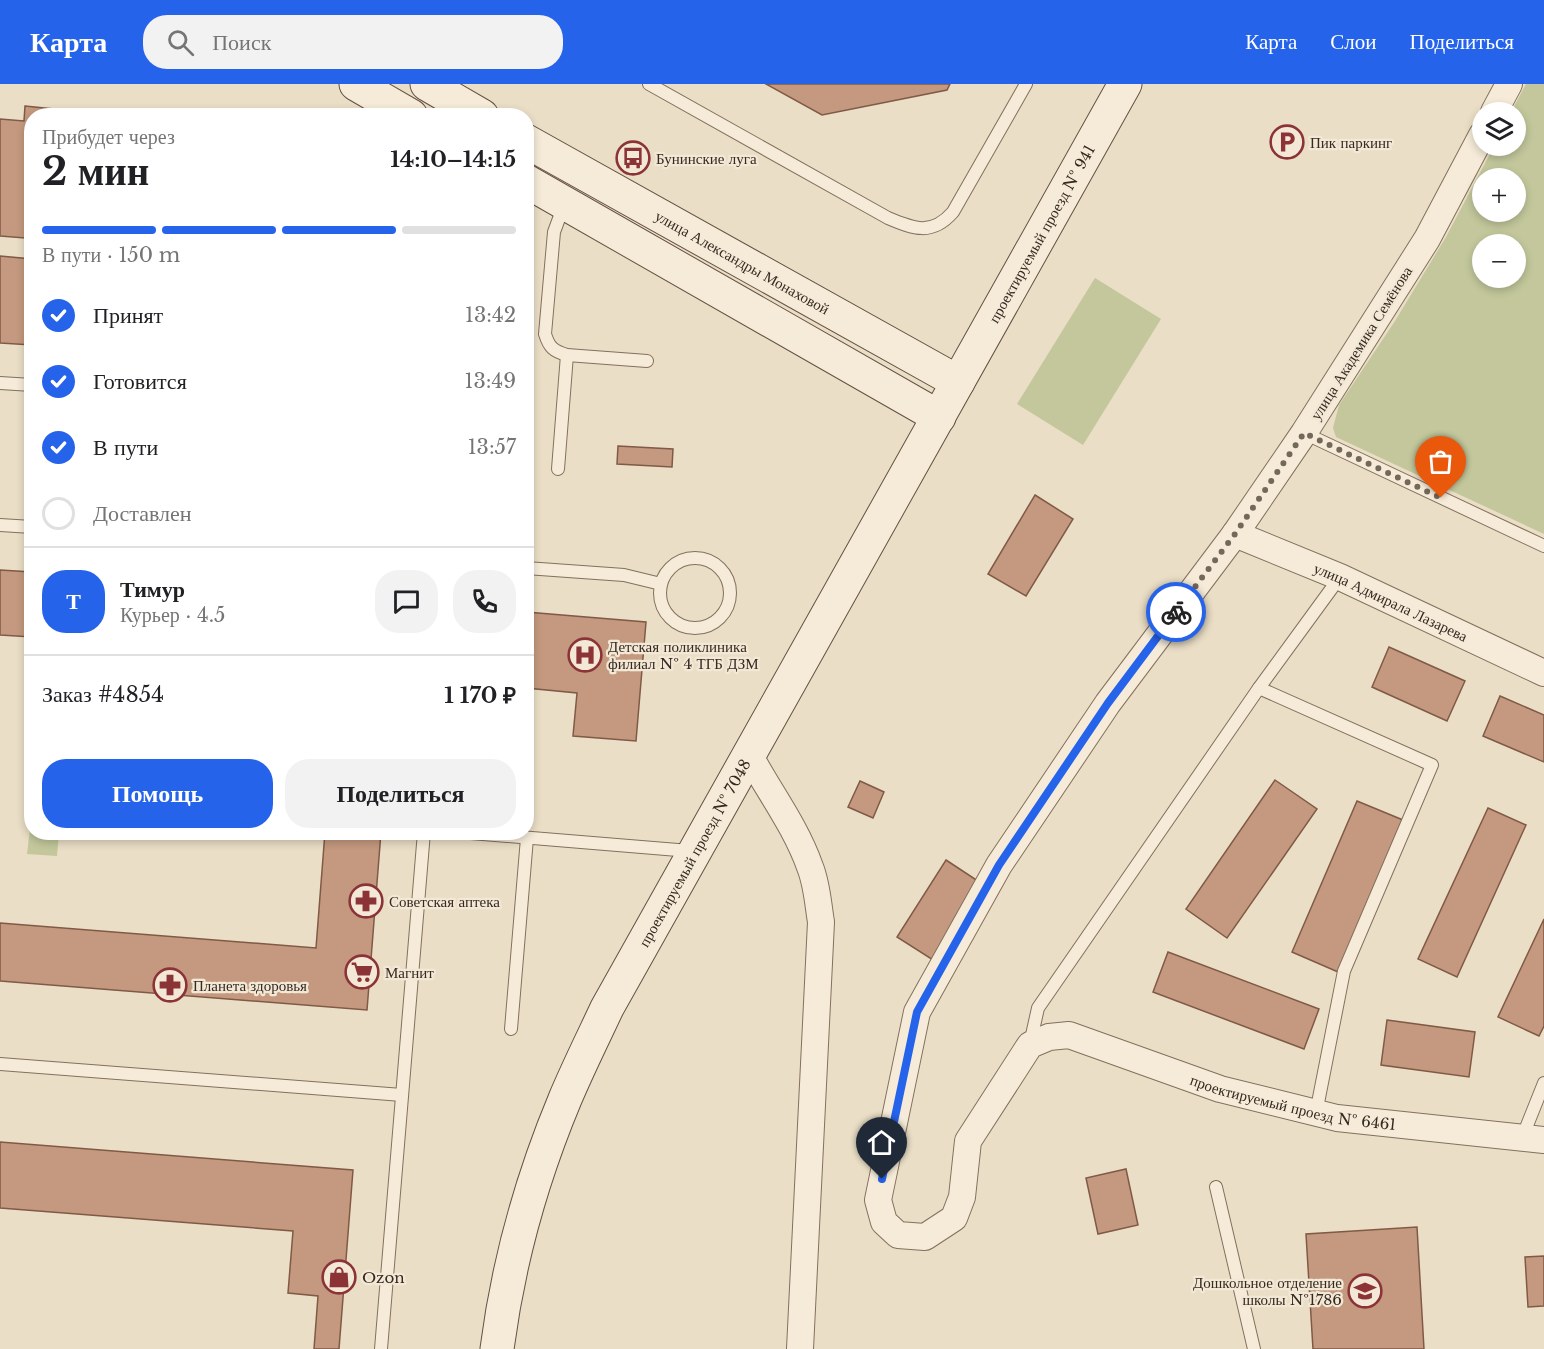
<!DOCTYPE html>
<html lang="ru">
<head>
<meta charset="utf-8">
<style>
	body { margin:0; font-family:"Libre Baskerville",serif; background:#f2f2f2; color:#202124; height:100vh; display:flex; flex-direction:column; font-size:22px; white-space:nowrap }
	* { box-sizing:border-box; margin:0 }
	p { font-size:20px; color:#757577 }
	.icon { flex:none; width:33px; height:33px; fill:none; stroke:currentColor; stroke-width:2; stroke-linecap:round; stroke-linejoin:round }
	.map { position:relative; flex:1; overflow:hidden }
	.panel { position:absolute; left:24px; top:24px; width:510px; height:732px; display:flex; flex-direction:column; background:#fff; border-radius:24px; box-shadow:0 3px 9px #0003 }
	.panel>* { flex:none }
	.fabs { position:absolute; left:1472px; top:18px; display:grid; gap:12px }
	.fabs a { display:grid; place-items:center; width:54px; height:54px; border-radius:50%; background:#fff; box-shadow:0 3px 9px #0003; font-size:30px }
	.pin { position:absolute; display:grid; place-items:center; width:51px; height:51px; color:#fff; margin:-62px -26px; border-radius:50% 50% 50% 0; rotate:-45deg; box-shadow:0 0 6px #0007 }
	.pin .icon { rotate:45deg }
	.courier { position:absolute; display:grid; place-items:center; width:60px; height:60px; margin:-30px; border:4px solid #2563eb; border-radius:50%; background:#fff; color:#222; box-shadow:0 2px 8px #0007 }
	.head em { font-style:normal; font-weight:800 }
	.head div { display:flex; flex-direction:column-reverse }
	.head { display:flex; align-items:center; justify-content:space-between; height:102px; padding:0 18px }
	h1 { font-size:39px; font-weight:800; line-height:45px }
	.bar { display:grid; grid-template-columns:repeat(4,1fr); gap:9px 6px; align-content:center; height:72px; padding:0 18px }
	.bar i { height:8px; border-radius:4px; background:#e0e0e0 }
	.bar .on { background:#2563eb }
	.bar p { grid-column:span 4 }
	.line { display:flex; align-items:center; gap:15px; padding:0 18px; border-top:2px solid #e0e0e0 }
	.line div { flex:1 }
	.round { display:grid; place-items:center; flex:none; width:63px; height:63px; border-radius:24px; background:#f2f2f2 }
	ol { padding:0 18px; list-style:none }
	li { display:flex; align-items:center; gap:18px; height:66px }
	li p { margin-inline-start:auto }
	li .icon { padding:6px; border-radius:50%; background:#2563eb; color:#fff; stroke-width:4 }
	li:last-child { color:#757577 }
	li i { width:33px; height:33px; border:3px solid #e0e0e0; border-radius:50% }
	.cta { display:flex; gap:12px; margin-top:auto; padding:12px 18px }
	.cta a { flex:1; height:69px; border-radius:24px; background:#2563eb; color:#fff; font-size:24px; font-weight:800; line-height:69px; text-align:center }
	.cta a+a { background:#f2f2f2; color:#202124 }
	header { display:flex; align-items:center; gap:36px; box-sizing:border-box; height:84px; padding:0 30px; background:#2563eb; color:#fff }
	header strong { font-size:28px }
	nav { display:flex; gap:33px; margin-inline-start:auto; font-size:21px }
	.search { width:420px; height:54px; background:#f2f2f2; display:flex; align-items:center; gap:15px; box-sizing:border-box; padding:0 21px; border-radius:24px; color:#757577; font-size:22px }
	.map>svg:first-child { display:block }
	.green { fill:#c3c79b; fill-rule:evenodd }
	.building { fill:#c4997f; stroke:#805a46; stroke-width:1.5 }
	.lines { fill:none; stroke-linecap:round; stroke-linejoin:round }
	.service-casing { stroke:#83705d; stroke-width:14 }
	.minor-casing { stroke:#83705d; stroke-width:28 }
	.secondary-casing { stroke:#655141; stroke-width:35 }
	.service { stroke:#f5ebd8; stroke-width:12 }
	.minor { stroke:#f5ebd8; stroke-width:26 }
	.secondary { stroke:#f5ebd8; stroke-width:33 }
	.done { stroke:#74685a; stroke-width:6; stroke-dasharray:0 10.8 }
	.route { stroke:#2563eb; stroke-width:8 }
	.labels { text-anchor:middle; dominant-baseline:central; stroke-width:4.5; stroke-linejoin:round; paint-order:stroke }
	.poi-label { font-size:15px; fill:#352920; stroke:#f2e8d5; text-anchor:start }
	.street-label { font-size:15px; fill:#352920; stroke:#f2e8d5 }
</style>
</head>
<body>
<header>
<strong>Карта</strong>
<div class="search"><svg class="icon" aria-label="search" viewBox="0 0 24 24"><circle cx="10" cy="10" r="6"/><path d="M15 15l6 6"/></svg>Поиск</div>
<nav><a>Карта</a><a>Слои</a><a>Поделиться</a></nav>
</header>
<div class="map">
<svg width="1544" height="1265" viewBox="0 0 1544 1265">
	<rect width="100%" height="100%" fill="#eadec6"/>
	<g class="green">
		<path d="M1526,0H1544V450L1336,353L1333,344L1339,321L1395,237L1446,153L1494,62H1515V28H1511ZM1482,94H1515V128H1482ZM1482,160H1515V194H1482Z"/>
		<path d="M1095,194L1161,235L1083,361L1017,320Z"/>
		<path d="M30,745H31L32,748L59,749L57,772L27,770Z"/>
	</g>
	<g class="building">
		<path d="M766,0H950L947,6L822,31Z"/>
		<path d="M25,22L73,27V32H32V89L25,154L0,152V35L24,37Z"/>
		<path d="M0,172L32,175V261L0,259Z"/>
		<path d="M618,362L673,365L672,383L617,380Z"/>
		<path d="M1035,411L1073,435L1026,512L988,490Z"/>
		<path d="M0,486L32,488V553L0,551Z"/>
		<path d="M526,528L646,538L636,657L573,652L577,609L526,604Z"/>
		<path d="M1389,563L1465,597L1447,637L1372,603Z"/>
		<path d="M1500,612L1544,631V678L1483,652Z"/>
		<path d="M1275,696L1317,725L1227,854L1186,825Z"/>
		<path d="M860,697L884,708L873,734L848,723Z"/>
		<path d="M1357,717L1403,736L1338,888L1292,868Z"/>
		<path d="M1488,724L1526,741L1457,893L1418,875Z"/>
		<path d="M325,748H381L367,926L0,897V839L316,864Z"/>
		<path d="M946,776L981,799L933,876L897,853Z"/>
		<path d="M1544,835V942L1539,952L1498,933Z"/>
		<path d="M1168,868L1319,925L1304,965L1153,908Z"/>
		<path d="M1387,936L1475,948L1469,993L1381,981Z"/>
		<path d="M0,1058L353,1086L339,1265H314L318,1212L288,1209L293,1147L0,1124Z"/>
		<path d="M1126,1085L1138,1141L1098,1150L1086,1094Z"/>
		<path d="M1417,1143L1424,1265H1313L1306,1150Z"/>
		<path d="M1544,1172V1222L1528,1223L1525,1173Z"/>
	</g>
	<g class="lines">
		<g class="service-casing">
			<g id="service">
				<path d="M649,0L888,134C914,145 932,152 953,128L1026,0"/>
				<path d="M564,121L554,148L545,250C549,263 553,267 567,271L647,277"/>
				<path d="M0,299L32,301"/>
				<path d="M1304,349L1544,462"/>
				<path d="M558,385L567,271"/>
				<path d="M0,441L32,443"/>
				<circle cx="695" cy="509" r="35"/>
				<path d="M526,484L624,491L661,500"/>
				<path d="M1259,604L1432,681L1344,887L1316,1029"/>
				<path d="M458,748L690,767"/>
				<path d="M511,945L527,754"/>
				<path d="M1030,960L1038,924L1259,604L1340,493"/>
				<path d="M0,980L402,1011"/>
				<path d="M1522,1054L1544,999"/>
				<path d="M1216,1103L1254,1265"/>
				<path d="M381,1265L424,748"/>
			</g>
		</g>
		<g class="minor-casing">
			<g id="minor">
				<path d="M1494,28L1509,0"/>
				<path id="s1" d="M1482,51L1427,155L1304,349L1235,450L1108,619L999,781L917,928L878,1116L884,1138L898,1151L925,1153L954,1134L962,1113L968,1057L1030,961L1049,953L1069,951L1220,1005L1337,1034L1544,1056"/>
				<path id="s2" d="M1235,450L1340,493L1544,589"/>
				<path d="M750,672C770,709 796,743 810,783C817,800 818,820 821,838L800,1265"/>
			</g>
		</g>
		<g class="secondary-casing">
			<g id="secondary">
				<path d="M356,0L411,32"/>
				<path d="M427,0L482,32"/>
				<path id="s3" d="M526,57L958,298"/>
				<path d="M526,97L939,333"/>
				<path id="s4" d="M497,1265C508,1180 532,1094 565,1015C578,984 593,954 607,924L1125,0"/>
			</g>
		</g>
		<use href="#service" class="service"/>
		<use href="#minor" class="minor"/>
		<use href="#secondary" class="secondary"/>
	</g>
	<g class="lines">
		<path class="done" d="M1176,528L1235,450L1304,349L1441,414"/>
		<path class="route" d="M882,1095L917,928L999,781L1108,619L1176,528"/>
	</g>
	<defs>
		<g id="parking-ring" transform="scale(1.725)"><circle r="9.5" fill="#f2e8d5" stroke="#8c3338" stroke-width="1.5"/><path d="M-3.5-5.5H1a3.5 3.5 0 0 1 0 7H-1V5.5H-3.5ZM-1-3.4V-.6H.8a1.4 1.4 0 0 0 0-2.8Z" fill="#8c3338"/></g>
		<g id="bus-ring" transform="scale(1.725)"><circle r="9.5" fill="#f2e8d5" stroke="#8c3338" stroke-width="1.5"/><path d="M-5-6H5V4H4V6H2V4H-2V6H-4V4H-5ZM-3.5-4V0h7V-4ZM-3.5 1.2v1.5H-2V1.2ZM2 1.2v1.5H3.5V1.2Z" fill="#8c3338"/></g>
		<g id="hospital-ring" transform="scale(1.725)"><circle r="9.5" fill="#f2e8d5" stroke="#8c3338" stroke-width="1.5"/><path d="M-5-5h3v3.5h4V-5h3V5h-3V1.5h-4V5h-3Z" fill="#8c3338"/></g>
		<g id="pharmacy-ring" transform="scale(1.725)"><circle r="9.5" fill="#f2e8d5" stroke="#8c3338" stroke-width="1.5"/><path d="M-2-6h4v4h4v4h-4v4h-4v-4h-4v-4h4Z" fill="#8c3338"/></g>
		<g id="supermarket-ring" transform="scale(1.725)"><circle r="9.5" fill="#f2e8d5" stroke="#8c3338" stroke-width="1.5"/><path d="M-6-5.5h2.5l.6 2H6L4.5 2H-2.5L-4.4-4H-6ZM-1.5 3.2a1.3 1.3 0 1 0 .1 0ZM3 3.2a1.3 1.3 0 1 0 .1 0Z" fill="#8c3338"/></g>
		<g id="shop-ring" transform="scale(1.725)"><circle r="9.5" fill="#f2e8d5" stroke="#8c3338" stroke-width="1.5"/><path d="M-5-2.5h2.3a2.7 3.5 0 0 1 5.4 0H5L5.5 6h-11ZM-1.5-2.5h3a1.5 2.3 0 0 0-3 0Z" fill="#8c3338"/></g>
		<g id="school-ring" transform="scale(1.725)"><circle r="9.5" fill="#f2e8d5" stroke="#8c3338" stroke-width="1.5"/><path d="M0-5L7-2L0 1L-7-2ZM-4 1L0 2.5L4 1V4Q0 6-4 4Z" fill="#8c3338"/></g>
	</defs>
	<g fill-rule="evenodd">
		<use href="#parking-ring" x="1287" y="58"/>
		<use href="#bus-ring" x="633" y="74"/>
		<use href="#hospital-ring" x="585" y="571"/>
		<use href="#pharmacy-ring" x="366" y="817"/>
		<use href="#supermarket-ring" x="362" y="888"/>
		<use href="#pharmacy-ring" x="170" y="901"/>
		<use href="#shop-ring" x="339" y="1193"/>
		<use href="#school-ring" x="1365" y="1207"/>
	</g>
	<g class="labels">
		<g class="poi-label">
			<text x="1310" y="58">Пик паркинг</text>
			<text x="656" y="74">Бунинские луга</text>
			<text x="608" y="562">Детская поликлиника<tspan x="608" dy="17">филиал № 4 ТГБ ДЗМ</tspan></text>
			<text x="389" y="817">Советская аптека</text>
			<text x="385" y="888">Магнит</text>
			<text x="193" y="901">Планета здоровья</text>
			<text x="362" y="1193">Ozon</text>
			<text x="1342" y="1198" text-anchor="end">Дошкольное отделение<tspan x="1342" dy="17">школы №1786</tspan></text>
		</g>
		<g class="street-label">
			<text stroke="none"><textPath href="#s4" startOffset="1248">проектируемый проезд № 941</textPath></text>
			<text stroke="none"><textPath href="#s3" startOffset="248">улица Александры Монаховой</textPath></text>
			<text transform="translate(1361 259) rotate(-58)">улица Академика Семёнова</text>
			<text stroke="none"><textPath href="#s2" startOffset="170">улица Адмирала Лазарева</textPath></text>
			<text stroke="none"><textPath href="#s4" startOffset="538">проектируемый проезд № 7048</textPath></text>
			<text stroke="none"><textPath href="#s1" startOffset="1809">проектируемый проезд № 6461</textPath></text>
		</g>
	</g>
</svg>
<div class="fabs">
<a><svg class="icon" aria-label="layers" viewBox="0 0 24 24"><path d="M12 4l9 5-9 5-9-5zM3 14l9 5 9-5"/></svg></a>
<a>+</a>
<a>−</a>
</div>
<div class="pin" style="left:1441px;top:414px;background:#ea580c"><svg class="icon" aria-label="bag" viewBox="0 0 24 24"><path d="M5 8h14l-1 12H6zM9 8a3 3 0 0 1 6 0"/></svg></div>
<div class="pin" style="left:882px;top:1095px;background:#1f2937"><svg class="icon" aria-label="home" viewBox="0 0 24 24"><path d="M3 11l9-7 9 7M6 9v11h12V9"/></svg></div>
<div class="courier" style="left:1176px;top:528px"><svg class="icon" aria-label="bike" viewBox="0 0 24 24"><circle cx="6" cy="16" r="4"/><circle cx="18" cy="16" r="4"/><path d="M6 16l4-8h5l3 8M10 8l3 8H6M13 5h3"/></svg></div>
<section class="panel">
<div class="head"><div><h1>2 мин</h1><p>Прибудет через</p></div><em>14:10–14:15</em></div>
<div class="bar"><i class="on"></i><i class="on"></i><i class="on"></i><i></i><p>В пути · 150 m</p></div>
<ol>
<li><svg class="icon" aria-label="check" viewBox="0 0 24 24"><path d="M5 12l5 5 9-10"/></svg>Принят<p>13:42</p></li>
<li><svg class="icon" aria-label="check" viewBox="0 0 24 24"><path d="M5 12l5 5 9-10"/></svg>Готовится<p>13:49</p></li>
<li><svg class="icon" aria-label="check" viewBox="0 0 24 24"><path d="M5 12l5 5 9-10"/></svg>В пути<p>13:57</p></li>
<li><i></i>Доставлен</li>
</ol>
<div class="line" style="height:108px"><b class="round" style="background:#2563eb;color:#fff">Т</b><div><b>Тимур</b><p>Курьер · 4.5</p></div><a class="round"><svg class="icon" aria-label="chat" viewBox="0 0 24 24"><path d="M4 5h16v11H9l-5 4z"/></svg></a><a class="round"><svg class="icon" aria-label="phone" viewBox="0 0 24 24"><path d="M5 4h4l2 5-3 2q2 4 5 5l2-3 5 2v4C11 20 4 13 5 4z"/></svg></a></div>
<div class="line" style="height:78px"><div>Заказ #4854</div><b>1 170 ₽</b></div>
<div class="cta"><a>Помощь</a><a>Поделиться</a></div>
</section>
</div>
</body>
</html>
